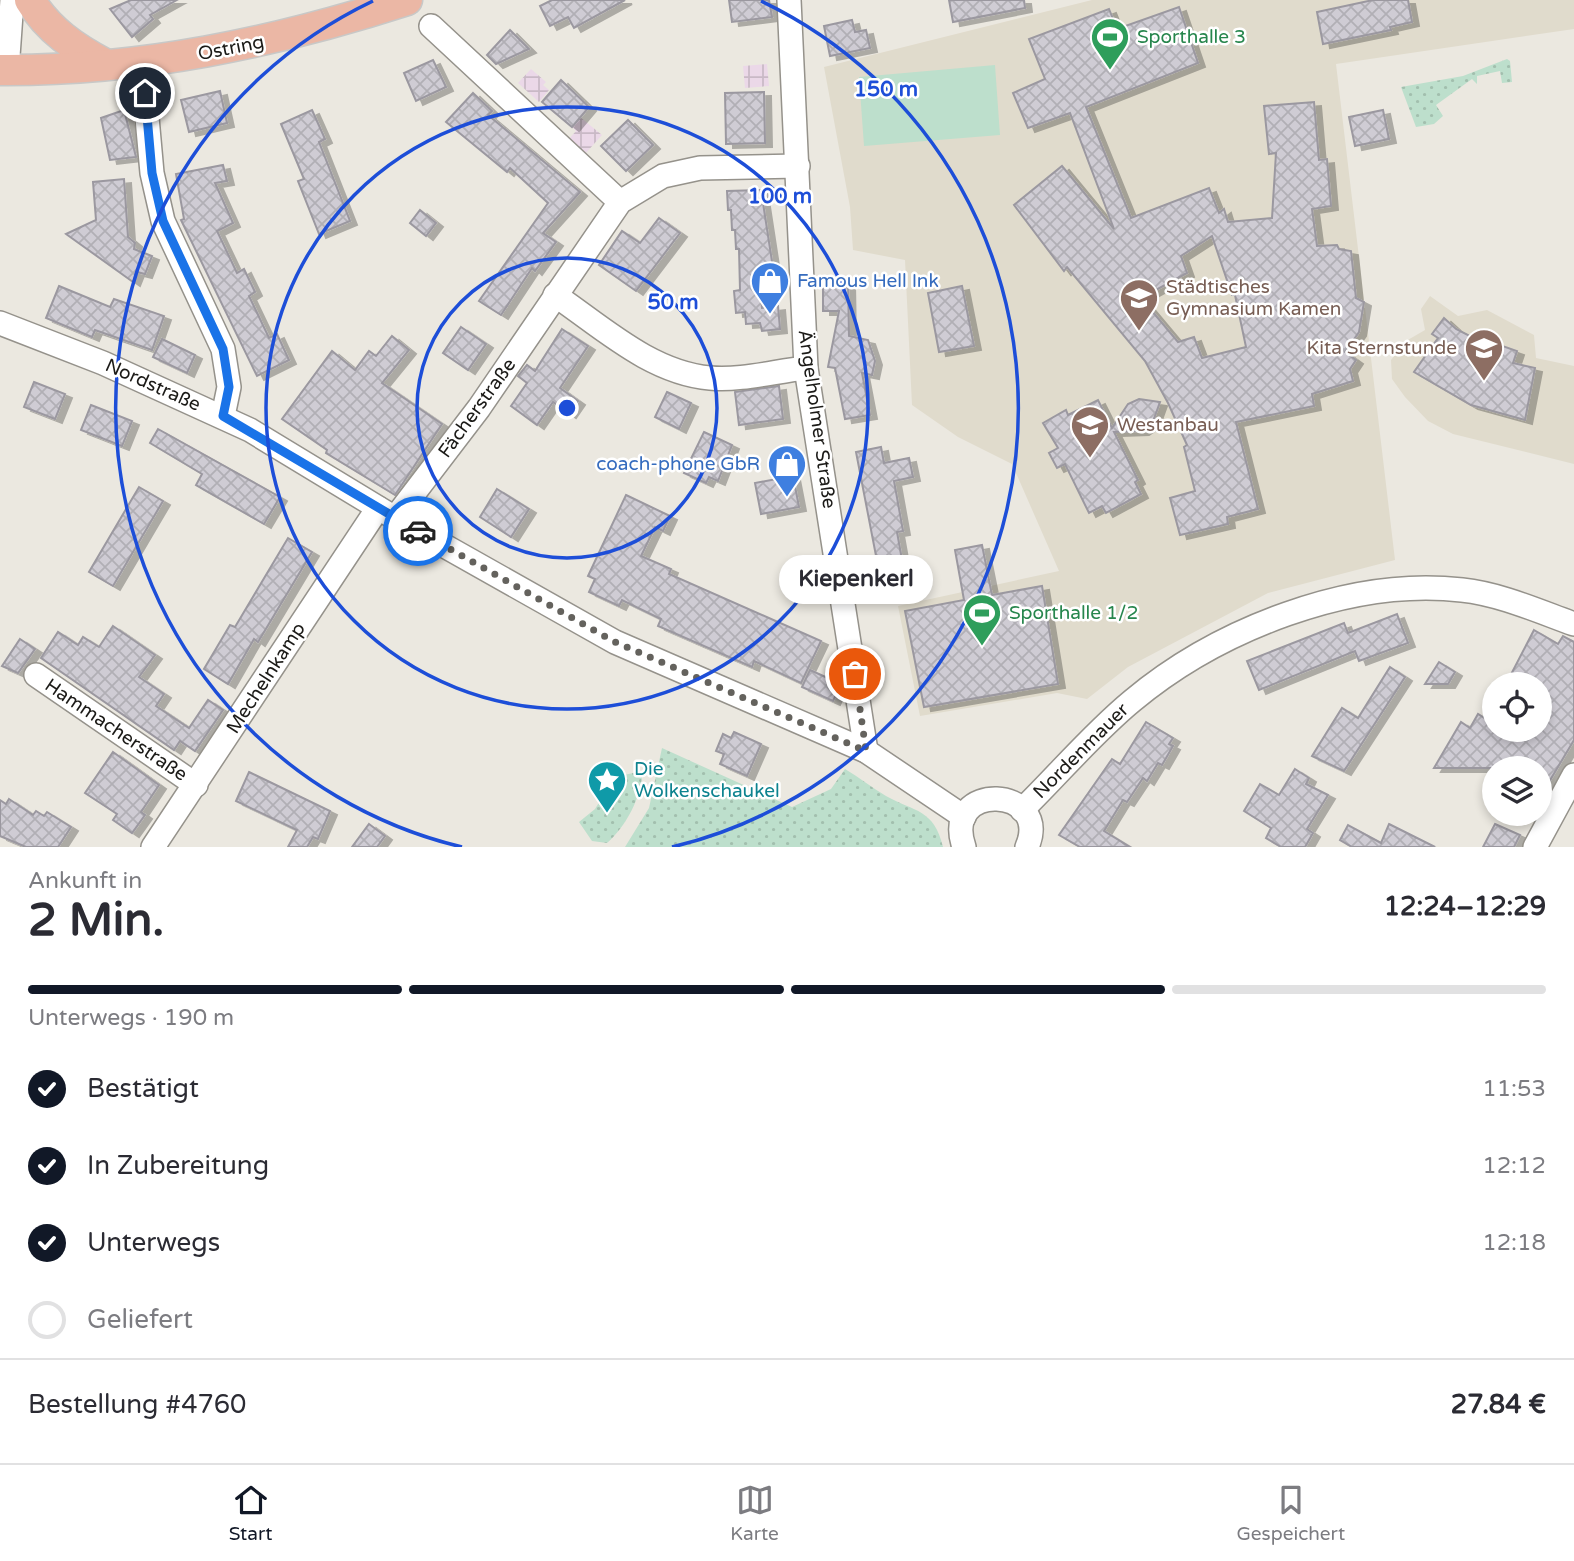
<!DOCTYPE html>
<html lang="de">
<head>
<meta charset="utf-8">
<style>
	body { margin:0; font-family:"Varela Round",sans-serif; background:#f7f7f7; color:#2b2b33; height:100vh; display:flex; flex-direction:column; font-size:26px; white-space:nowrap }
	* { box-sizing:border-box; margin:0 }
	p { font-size:23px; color:#7c7c81 }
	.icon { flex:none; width:38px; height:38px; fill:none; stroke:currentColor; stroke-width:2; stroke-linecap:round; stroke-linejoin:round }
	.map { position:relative; height:847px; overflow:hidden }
	.drawer { display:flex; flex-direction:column; background:#fff; flex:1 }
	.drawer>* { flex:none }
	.buttons { position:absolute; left:1482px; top:672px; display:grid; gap:14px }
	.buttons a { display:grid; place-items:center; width:70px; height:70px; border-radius:50%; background:#fff; box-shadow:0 4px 10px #0003; font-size:35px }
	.pin { position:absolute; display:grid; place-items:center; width:60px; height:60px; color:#fff; margin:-30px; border:4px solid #fff; border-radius:50%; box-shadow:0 2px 7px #0007 }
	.courier { position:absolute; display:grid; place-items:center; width:70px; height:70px; margin:-35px; border:5px solid #1a73e8; border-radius:50%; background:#fff; color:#222; box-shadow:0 2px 9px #0007 }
	.bubble { position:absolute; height:49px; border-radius:24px; background:#fff; box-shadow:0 4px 10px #0003; font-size:23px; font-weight:800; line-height:49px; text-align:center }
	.overview em { font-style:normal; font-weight:800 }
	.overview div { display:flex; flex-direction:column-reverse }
	.overview { display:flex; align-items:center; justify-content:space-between; height:119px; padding:0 28px }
	h1 { font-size:46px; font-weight:800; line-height:52px }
	.bar { display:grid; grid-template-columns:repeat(4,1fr); gap:10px 7px; align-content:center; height:84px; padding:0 28px }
	.bar i { height:9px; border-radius:5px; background:#e1e1e2 }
	.bar .on { background:#111827 }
	.bar p { grid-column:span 4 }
	.line { display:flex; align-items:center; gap:18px; padding:0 28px; border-top:2px solid #e1e1e2 }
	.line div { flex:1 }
	ol { padding:0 28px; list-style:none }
	li { display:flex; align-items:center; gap:21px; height:77px }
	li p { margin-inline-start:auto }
	li .icon { padding:7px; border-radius:50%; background:#111827; color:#fff; stroke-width:4 }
	li:last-child { color:#7c7c81 }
	li i { width:38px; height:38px; border:4px solid #e1e1e2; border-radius:50% }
	.menu { display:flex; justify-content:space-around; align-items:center; height:98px; border-top:2px solid #e1e1e2; background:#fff; font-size:19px; color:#7c7c81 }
	.menu a { display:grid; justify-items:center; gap:4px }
	.menu .on { color:#111827 }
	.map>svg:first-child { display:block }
	.industrial { fill:url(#industrial-grid) }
	.built { fill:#e0dbcc }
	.grass { fill:url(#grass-dots) }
	.pitch { fill:#bddfcc }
	.building { fill:url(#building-cross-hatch); stroke:#9b98a0; stroke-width:2; fill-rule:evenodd; filter:url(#shadow) }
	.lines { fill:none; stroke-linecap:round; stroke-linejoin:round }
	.minor-casing { stroke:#95928b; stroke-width:26 }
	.major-casing { stroke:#c8c8c7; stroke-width:33 }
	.minor { stroke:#fff; stroke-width:23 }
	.major { stroke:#ebb7a5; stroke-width:30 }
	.done { stroke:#64625d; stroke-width:7; stroke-dasharray:0 12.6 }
	.route { stroke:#1a73e8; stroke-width:9 }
	.ring { fill:none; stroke:#1d4ed8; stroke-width:3.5 }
	.labels { text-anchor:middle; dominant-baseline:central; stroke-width:5; stroke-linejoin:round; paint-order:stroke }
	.leisure-label { font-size:19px; fill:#27864d; stroke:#fff; text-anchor:start }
	.street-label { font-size:19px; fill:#1b1a17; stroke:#fff }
	.shop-label { font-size:19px; fill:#366cbe; stroke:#fff; text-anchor:start }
	.education-label { font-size:19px; fill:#785e54; stroke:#fff; text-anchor:start }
	.culture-label { font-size:19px; fill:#0d838f; stroke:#fff; text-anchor:start }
	.centre { fill:#1d4ed8; stroke:#fff; stroke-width:3.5 }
	.ring-label { font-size:21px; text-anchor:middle; font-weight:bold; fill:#1d4ed8; stroke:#fff; stroke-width:5; stroke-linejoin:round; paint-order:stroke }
</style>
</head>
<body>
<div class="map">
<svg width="1574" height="847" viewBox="0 0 1574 847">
	<defs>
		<pattern id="industrial-grid" width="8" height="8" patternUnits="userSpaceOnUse" patternTransform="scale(1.75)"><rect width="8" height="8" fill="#ebd8e8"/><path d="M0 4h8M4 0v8" fill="none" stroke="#c9b9c6"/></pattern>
		<pattern id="grass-dots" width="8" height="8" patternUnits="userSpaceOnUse" patternTransform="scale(1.75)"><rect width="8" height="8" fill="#bddfcc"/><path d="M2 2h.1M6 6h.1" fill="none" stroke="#a2bfae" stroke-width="1.8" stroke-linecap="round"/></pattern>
		<pattern id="building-cross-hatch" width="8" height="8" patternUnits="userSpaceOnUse" patternTransform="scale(1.75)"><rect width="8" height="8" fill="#cfccd4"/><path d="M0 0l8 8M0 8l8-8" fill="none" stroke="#b1afb5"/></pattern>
		<filter id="shadow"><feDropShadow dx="7" dy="4" stdDeviation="0" flood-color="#0004"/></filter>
	</defs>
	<rect width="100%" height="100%" fill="#ebe8e0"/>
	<g class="industrial">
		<path d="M767,64L769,86L745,88L743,66Z"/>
		<path d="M531,69L546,82L543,85L549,90L539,102L518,83Z"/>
		<path d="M580,117L602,135L585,154L568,140L576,131L572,127Z"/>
	</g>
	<g class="built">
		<path d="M1092,0H1574V29L1336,64L1395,560L1268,593L1128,667L1087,699L1057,693L920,716L898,606L1059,571L1012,464L958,437L912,405L905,260L853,250L850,207L824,67Z"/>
		<path d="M1430,296L1458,316L1487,310L1534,335L1536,358L1574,366V464L1453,434L1428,421L1405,397L1392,379L1391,360L1406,341L1425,330L1421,309Z"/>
	</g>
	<g class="grass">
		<path d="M1507,59L1510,61L1512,82L1502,83L1500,71L1477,76V84L1472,79L1436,105L1443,116L1434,124L1416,127L1401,87L1463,76Z"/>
		<path d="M662,748L792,807L831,789L845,769C859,777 872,788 886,796C915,812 934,809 943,847H625L649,808Z"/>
		<path d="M642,771C643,795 625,828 607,843L592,841L579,822L595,809L615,777Z"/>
	</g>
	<path class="pitch" d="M995,65L1000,135L864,146L859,77Z"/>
	<g class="building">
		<path d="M177,0L150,15L153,19L132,37L110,9L131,0Z"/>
		<path d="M552,0H625L574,28L568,17L550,26L540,6Z"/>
		<path d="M729,0H769L772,17L732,22Z"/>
		<path d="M949,0H1024L1025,8L953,22Z"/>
		<path d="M1373,0H1408L1412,22L1390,27L1391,30L1323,44L1317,12Z"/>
		<path d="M1179,7L1198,63L1086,107L1131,218L1209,188L1219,213L1224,209L1228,222L1272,218L1276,153L1269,154L1264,106L1314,102L1319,160L1327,159L1331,206L1312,209L1317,246L1337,245L1339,249L1351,251L1356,298L1364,302L1359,332L1345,352L1356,360L1350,369L1353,381L1312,394L1314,406L1236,422L1258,509L1227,517L1228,524L1180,535L1170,498L1195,491L1184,447L1187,445L1168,403L1145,361L1067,267L1064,271L1014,205L1062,166L1114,229L1070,113L1028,128L1013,93L1045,79L1029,39L1109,9L1117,29ZM1212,236L1232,295H1235L1246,347L1202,358L1194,337L1178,342L1141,298L1187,273L1181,256Z"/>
		<path d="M852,20L855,32L866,30L870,48L830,56L824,26Z"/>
		<path d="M510,30L529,49L496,64L487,55Z"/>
		<path d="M433,60L446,87L416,101L404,73Z"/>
		<path d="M561,80L589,107L572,127L542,102Z"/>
		<path d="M220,91L227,123L189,132L181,100Z"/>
		<path d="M764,92L765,143L726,144L725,93Z"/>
		<path d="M473,93L492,111L488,115L580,192L543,233L556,242L535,271L532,268L501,315L479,301L548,203L510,168L507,172L446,122Z"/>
		<path d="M124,110L136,157L110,160L101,118Z"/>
		<path d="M312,110L325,139L319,142L350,221L319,234L298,181L304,179L281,124Z"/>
		<path d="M1383,110L1389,139L1355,146L1349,117Z"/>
		<path d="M628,120L653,145L626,171L601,146Z"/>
		<path d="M223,165L227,181L215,183L233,223L217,231L237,273L244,269L255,292L249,296L269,338L277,334L289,360L257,376L181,220L184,219L176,174Z"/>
		<path d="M124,179L128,237L135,243L134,249L152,256L145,274L137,272L133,282L66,234L96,220L93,182Z"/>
		<path d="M761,190L773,268H758L762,308L778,306L780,329L762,331L760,323L746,324L745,312L736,313L734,291L740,290L739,249H736L735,230H732L731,210H728L727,191Z"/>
		<path d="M420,210L436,223L426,236L410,223Z"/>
		<path d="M659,218L680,233L636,291L599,265L622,231L640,243Z"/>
		<path d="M848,280L849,336L868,340L875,361L872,375L862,373L870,415L845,419L835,368L828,367L839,311H823V281Z"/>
		<path d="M59,286L110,307L114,299L164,316L152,350L95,330L92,337L46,318Z"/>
		<path d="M962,286L974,346L939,352L928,293Z"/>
		<path d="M1444,318L1456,329L1493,348L1494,343L1517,351L1513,363L1535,368L1525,420L1471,405L1414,372L1438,338L1432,334Z"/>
		<path d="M461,327L486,344L468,370L443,353Z"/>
		<path d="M562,329L588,346L560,388L578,401L569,414L553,402L537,425L511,406L527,383L518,376L527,365L535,371Z"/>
		<path d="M392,336L409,350L382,383L442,424L395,495L326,453L327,450L282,419L332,351L355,370L369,351L376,356Z"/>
		<path d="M162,339L195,355L187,373L153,357Z"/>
		<path d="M34,382L65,394L55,419L24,407Z"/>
		<path d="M779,386L783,419L739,425L735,392Z"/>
		<path d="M667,392L691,403L679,429L655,417Z"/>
		<path d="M1139,399L1160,402L1152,424L1142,431L1114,432L1138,480L1135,482L1141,494L1106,513L1102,506L1089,513L1065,464L1057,468L1049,453L1058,448L1043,423L1066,410L1068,415L1098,400L1112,428L1128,404Z"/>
		<path d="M91,405L132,421L122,446L81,430Z"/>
		<path d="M158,429L280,497L264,524L196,485L202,474L150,443Z"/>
		<path d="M704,432L732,445L718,481L709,477L706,483L684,473Z"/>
		<path d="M881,447L884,463L909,458L913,477L894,481L903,531L897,532L907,588L883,592L856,452Z"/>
		<path d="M793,476L799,507L761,514L755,483Z"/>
		<path d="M139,487L163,501L113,586L89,572Z"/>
		<path d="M497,489L529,509L511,537L480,517Z"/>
		<path d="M626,495L670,516L663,531L655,527L641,556L671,569L669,574L821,641L801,683L754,661L752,667L658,626L661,619L622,600L619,606L589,592L595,579L588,576Z"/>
		<path d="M288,538L312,552L258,642L254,639L228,684L204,669L230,625L235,627Z"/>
		<path d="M982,545L992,595L1042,586L1058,684L924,707L905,611L964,600L955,550Z"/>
		<path d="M1397,614L1408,643L1359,661L1355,651L1259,690L1247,661L1344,623L1348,633Z"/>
		<path d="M113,626L155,655L139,677L164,694L156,706L189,728L208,700L223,710L195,751L180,741L174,750L41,658L58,632L78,645L83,637L99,647Z"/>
		<path d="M1534,630L1558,644L1563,636L1574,642V740L1540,797V768H1434L1461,722L1470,728L1478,714L1494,724V730H1540V684H1506Z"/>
		<path d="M20,639L35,649L18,673L2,666Z"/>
		<path d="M1439,662L1455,672L1448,684H1425Z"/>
		<path d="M1390,667L1405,677L1344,771L1312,756L1342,708L1358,718Z"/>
		<path d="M810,670L841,684L833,701L802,687Z"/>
		<path d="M1146,722L1173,738L1169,744L1173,746L1162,765L1158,763L1147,781L1143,778L1127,802L1123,800L1104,831L1130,847H1080L1059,835L1112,759L1120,764Z"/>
		<path d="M734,732L761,744L747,776L720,764L724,754L716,751L723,734L731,738Z"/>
		<path d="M113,752L159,785L141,812L145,815L132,833L113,820L117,814L85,793Z"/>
		<path d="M1295,769L1309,778L1306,784L1328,795L1307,829L1313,833L1305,847H1281L1266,838L1271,828L1244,811L1260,784L1279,795Z"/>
		<path d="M249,772L330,811L318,839L313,837L307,847H288L297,830L236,801Z"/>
		<path d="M9,799L33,815L36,811L44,816L47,812L71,827L58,847H26L0,836V800L6,804Z"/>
		<path d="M369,824L385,836L377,847H352Z"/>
		<path d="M1389,824L1435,847H1352L1340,840L1348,825L1381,843Z"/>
		<path d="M1495,824L1520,835L1514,847H1483Z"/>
	</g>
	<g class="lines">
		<g class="minor-casing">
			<g id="minor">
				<path d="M789,0L806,368L866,751"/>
				<path d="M431,26L620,202"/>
				<path d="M142,62L152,173L163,221L223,349L229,387L223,416"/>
				<path d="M7,70L12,0"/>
				<path d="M555,295C602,327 651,373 710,378C740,381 776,371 806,368"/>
				<path d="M0,323L103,363L250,430L395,518L615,642L866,751L964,817"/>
				<path d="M395,518L479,408L620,202L663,176L700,168L798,166"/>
				<path d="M36,675L196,785"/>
				<path d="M1022,810C1059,774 1092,734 1132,701C1217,630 1350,577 1462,590C1500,594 1538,611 1574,624"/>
				<path d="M153,847L378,508"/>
				<path d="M964,847C941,780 1053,786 1027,847"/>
				<path d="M1535,847L1574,775"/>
			</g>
		</g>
		<g class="major-casing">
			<g id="major">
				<path d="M30,0C48,30 75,48 105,64"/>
				<path d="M0,70C140,71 274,43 407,0"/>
			</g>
		</g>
		<use href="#minor" class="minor"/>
		<use href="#major" class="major"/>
	</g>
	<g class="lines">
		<path class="done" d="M418,531L615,642L866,751L855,674"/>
		<path class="route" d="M145,93L152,173L163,221L223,349L229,387L223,416L418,531"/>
	</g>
	<g class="ring">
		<circle cx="567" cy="408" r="150"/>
		<circle cx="567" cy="408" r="301"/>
		<path d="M462 847A451 451 0 0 1 373 1M761 1A451 451 0 0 1 672 847"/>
	</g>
	<defs>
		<g id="stadium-pin" transform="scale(2.0125)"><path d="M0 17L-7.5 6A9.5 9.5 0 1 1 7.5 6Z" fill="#2e9e5b" stroke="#fff"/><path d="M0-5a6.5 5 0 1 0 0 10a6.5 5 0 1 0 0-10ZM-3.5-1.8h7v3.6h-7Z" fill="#fff"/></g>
		<g id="shop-pin" transform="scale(2.0125)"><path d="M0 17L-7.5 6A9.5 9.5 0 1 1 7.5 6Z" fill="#3f7fe0" stroke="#fff"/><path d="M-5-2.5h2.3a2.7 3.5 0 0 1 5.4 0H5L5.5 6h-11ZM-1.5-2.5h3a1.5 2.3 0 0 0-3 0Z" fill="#fff"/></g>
		<g id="school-pin" transform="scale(2.0125)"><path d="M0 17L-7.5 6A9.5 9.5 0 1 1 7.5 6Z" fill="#8d6e63" stroke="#fff"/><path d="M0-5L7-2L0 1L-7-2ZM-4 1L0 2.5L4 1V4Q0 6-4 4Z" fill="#fff"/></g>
		<g id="sight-pin" transform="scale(2.0125)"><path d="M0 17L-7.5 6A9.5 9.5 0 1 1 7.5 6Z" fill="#0f9aa8" stroke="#fff"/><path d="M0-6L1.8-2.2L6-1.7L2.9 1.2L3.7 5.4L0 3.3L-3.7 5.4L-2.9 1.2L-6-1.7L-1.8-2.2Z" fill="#fff"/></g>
	</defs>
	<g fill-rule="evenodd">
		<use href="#stadium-pin" x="1110" y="37"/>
		<use href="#shop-pin" x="770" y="281"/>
		<use href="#school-pin" x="1139" y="298"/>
		<use href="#school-pin" x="1484" y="348"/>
		<use href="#school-pin" x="1090" y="425"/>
		<use href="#shop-pin" x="787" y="464"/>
		<use href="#stadium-pin" x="982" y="613"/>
		<use href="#sight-pin" x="607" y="780"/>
	</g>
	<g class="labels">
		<g class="leisure-label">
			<text x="1137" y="37">Sporthalle 3</text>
			<text x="1009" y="613">Sporthalle 1/2</text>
		</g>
		<g class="street-label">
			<text transform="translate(231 48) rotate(-11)">Ostring</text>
			<text transform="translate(153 385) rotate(24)">Nordstraße</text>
			<text transform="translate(477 408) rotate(-54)">Fächerstraße</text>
			<text transform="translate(817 419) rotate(82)">Ängelholmer Straße</text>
			<text transform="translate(266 678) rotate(-57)">Mechelnkamp</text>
			<text transform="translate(116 730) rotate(34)">Hammacherstraße</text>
			<text transform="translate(1081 751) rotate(-45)">Nordenmauer</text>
		</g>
		<g class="shop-label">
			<text x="797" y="281">Famous Hell Ink</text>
			<text x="760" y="464" text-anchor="end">coach-phone GbR</text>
		</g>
		<g class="education-label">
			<text x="1166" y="287">Städtisches<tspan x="1166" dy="22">Gymnasium Kamen</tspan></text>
			<text x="1457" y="348" text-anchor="end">Kita Sternstunde</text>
			<text x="1117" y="425">Westanbau</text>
		</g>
		<g class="culture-label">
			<text x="634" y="769">Die<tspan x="634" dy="22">Wolkenschaukel</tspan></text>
		</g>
	</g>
	<circle cx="567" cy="408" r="10" class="centre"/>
	<g class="ring-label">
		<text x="886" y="96">150 m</text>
		<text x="780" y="203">100 m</text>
		<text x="673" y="309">50 m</text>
	</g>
</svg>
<div class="buttons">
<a><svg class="icon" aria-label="locate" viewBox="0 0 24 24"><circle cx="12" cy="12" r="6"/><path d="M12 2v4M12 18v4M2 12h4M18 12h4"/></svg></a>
<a><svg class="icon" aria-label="layers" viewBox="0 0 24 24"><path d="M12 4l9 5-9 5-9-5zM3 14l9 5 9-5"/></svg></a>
</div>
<div class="pin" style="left:855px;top:674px;background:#ea580c"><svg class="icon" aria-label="bag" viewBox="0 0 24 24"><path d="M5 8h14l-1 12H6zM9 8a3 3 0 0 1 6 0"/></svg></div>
<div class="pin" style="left:145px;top:93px;background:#1f2937"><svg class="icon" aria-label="home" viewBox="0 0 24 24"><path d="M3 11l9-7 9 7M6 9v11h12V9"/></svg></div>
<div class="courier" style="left:418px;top:531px"><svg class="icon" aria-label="car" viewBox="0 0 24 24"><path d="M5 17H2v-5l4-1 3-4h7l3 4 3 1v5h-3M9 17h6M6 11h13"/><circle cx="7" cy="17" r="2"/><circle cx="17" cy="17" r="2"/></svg></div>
<div class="bubble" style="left:779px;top:555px;width:154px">Kiepenkerl</div>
</div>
<section class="drawer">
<div class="overview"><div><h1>2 Min.</h1><p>Ankunft in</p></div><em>12:24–12:29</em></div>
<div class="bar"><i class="on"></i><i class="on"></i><i class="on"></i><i></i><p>Unterwegs · 190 m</p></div>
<ol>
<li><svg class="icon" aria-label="check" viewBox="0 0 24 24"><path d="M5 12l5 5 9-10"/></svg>Bestätigt<p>11:53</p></li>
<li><svg class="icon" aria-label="check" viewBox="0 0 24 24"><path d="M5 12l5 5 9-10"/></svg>In Zubereitung<p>12:12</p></li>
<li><svg class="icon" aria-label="check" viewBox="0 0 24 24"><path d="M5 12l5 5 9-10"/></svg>Unterwegs<p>12:18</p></li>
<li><i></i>Geliefert</li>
</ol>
<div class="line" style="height:91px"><div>Bestellung #4760</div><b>27.84 €</b></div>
</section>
<nav class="menu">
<a class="on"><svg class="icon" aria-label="home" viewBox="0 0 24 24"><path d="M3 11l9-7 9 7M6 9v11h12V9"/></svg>Start</a>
<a><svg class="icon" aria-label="map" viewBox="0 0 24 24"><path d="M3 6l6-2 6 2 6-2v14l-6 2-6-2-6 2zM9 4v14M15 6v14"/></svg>Karte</a>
<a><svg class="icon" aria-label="saved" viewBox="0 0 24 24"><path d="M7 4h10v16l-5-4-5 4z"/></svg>Gespeichert</a>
</nav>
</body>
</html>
